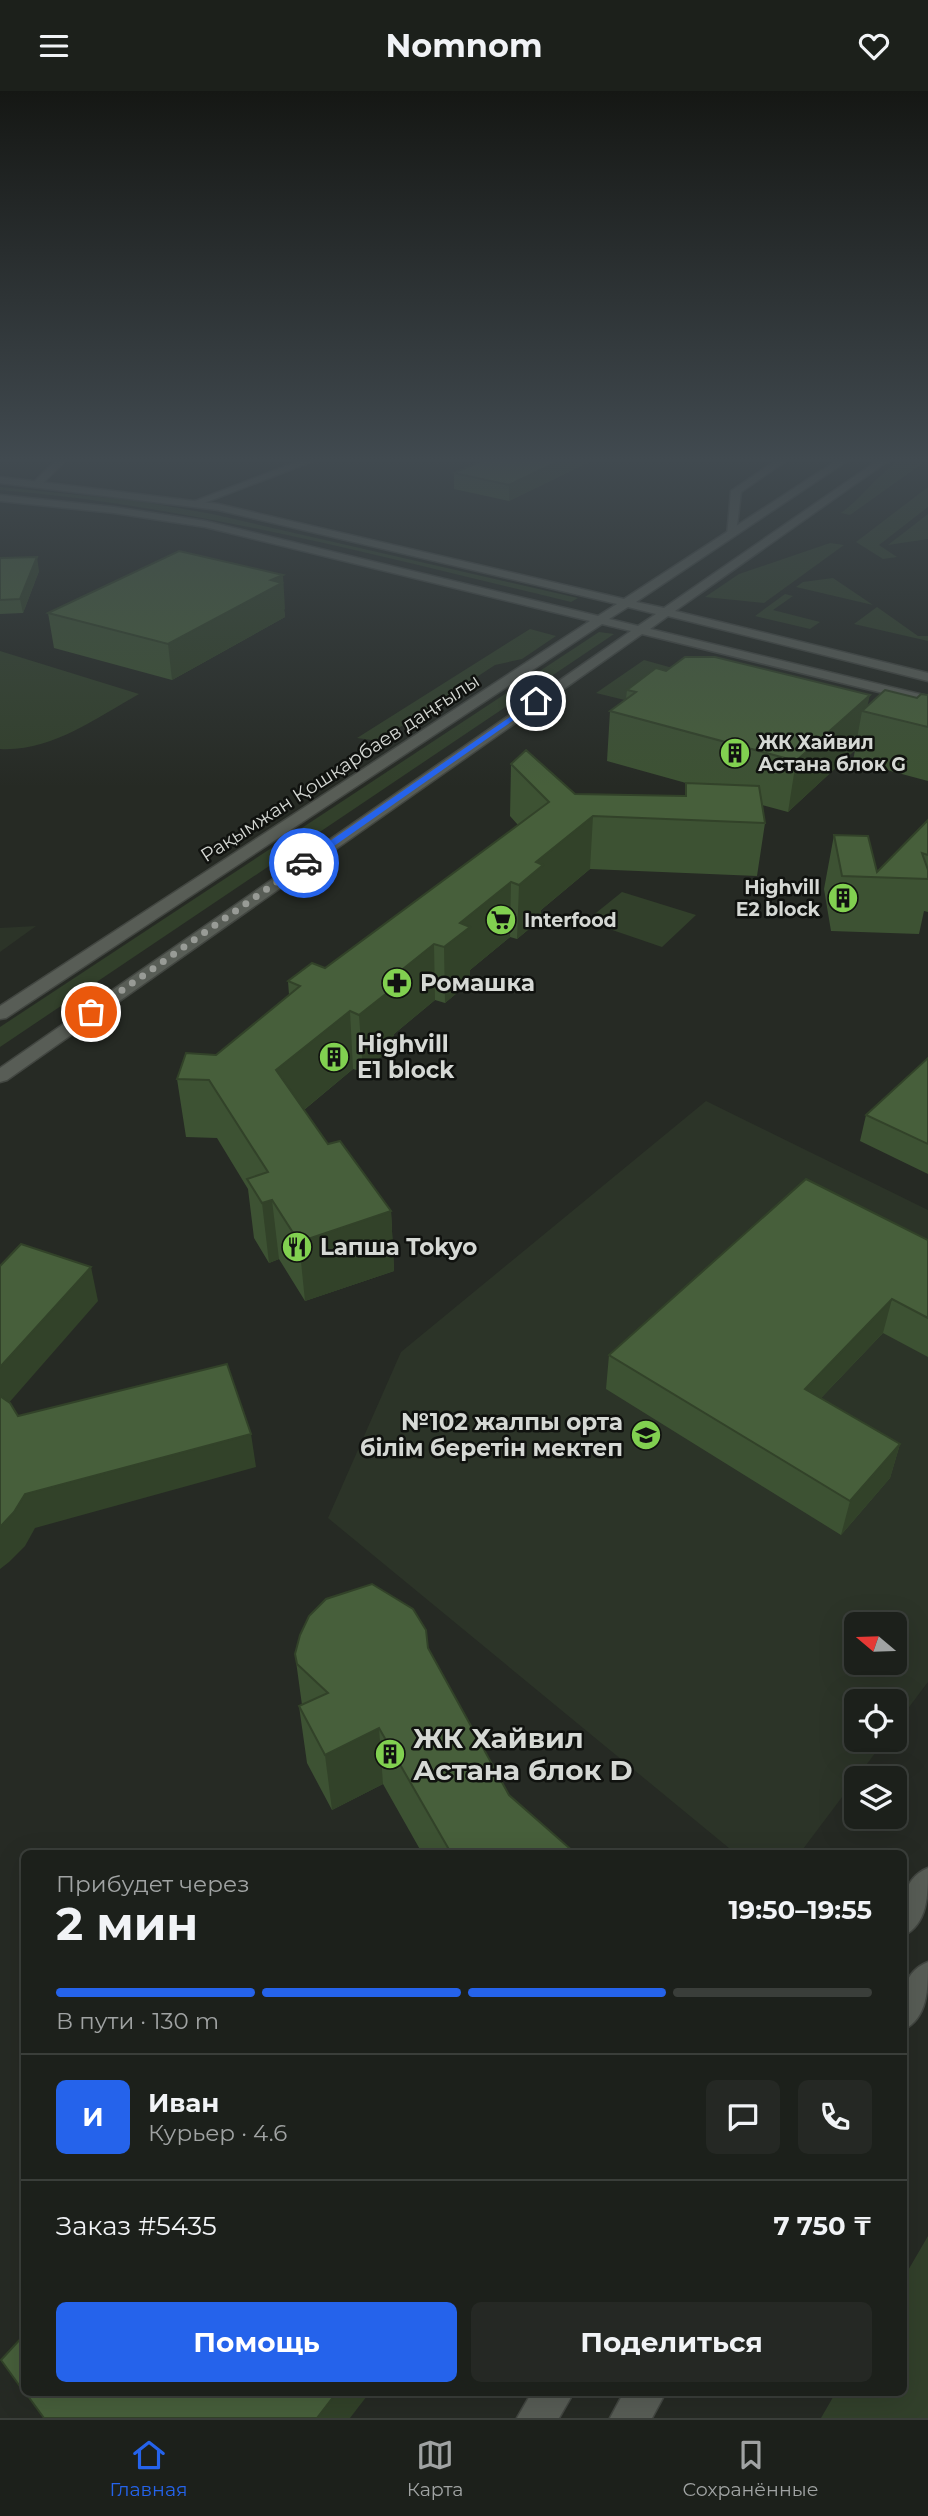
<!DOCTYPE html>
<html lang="ru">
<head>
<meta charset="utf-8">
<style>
	body { margin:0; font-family:Montserrat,sans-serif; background:#252824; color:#f1f3f6; height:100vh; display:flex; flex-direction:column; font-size:26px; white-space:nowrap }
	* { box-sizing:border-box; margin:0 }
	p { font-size:23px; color:#a0a3a3 }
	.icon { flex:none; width:38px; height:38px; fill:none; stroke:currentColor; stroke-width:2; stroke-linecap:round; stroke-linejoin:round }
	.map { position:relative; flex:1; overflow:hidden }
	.side { position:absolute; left:21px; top:1759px; width:886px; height:546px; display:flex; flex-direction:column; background:#1c201b; border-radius:10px; box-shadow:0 7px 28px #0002,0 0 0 2px #3a3e3a }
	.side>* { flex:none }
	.needle { width:46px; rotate:289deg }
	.controls { position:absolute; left:844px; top:1521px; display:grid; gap:14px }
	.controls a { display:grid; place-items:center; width:63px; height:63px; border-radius:10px; background:#1c201b; box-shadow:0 7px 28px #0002,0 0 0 2px #3a3e3a; font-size:35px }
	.pin { position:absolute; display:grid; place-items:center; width:60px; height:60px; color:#fff; margin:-30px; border:4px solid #fff; border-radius:50%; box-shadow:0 2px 7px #0007 }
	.courier { position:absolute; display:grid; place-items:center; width:70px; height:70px; margin:-35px; border:5px solid #2563eb; border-radius:50%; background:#fff; color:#222; box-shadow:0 2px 9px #0007 }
	.head em { font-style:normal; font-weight:700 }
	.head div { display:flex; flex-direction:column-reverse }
	.head { display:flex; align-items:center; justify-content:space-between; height:119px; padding:0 35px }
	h1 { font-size:46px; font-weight:700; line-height:52px }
	.bar { display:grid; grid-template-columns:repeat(4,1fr); gap:10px 7px; align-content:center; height:84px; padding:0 35px }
	.bar i { height:9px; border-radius:5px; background:#3a3e3a }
	.bar .current { background:#2563eb }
	.bar p { grid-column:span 4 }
	.line { display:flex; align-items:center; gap:18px; padding:0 35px; border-top:2px solid #3a3e3a }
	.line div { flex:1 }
	.round { display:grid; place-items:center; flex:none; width:74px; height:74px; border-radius:10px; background:#252824 }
	.button { display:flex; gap:14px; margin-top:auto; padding:14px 35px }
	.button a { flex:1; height:80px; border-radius:10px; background:#2563eb; color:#fff; font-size:28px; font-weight:700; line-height:80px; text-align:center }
	.button a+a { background:#252824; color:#f1f3f6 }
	header { display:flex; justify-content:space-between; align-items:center; height:91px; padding:0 35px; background:#1c201b; font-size:32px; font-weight:700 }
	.menu { display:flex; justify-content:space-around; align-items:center; height:98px; border-top:2px solid #3a3e3a; background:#1c201b; font-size:19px; color:#a0a3a3 }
	.menu a { display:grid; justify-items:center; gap:4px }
	.menu .current { color:#2563eb }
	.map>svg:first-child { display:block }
	.built { fill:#2c3428; fill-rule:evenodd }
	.green { fill:#32402b }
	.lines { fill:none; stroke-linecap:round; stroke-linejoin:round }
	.street-casing { stroke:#424641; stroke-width:3 }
	.secondary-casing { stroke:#424641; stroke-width:3 }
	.street { fill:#585d56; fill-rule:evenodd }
	.secondary { fill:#585d56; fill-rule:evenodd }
	.wall { fill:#3d5233 }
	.shaded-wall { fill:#324229 }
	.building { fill:#475f3b; stroke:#324229; stroke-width:2 }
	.route { fill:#2563eb }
	.done { stroke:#989b96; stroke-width:7; stroke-dasharray:0 12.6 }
	.labels { text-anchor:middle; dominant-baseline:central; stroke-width:5; stroke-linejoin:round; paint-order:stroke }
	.far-poi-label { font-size:19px; font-weight:bold; fill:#d5d8d4; stroke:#10120f; text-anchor:start }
	.far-street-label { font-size:19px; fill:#d5d8d4; stroke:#10120f }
	.poi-label { font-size:23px; font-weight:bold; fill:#d5d8d4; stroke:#10120f; text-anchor:start }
	.near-poi-label { font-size:28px; font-weight:bold; fill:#d5d8d4; stroke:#10120f; text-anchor:start }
</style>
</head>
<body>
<header><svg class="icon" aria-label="menu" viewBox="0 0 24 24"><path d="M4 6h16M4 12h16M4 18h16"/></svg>Nomnom<svg class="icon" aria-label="heart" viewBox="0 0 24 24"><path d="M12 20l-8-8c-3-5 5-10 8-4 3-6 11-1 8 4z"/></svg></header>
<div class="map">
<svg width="928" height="2327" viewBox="0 0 928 2327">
	<rect width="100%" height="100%" fill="#262a24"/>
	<g class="built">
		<path d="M36,835L0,861V837Z"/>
		<path d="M706,1010L928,1119V1591L894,1636V1610H856V1648L885,1649L800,1762H735L328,1427L401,1261ZM856,1533H894V1572H856Z"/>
	</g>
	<g class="green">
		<path d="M898,370H926L850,424L841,422C863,406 876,385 898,370Z"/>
		<path d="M0,396L139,410L212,423L578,507L571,511C382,466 194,415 0,399Z"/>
		<path d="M928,396V416L879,454L897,466L883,468L856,451Z"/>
		<path d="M928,423V448L888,454Z"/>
		<path d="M830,452L844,454L764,512L705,506L739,483Z"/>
		<path d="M833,487L873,514L796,496L803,491Z"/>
		<path d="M785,503L793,505L773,519L820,531L810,538L755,525Z"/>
		<path d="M877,516L918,545H928V550L854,533Z"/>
		<path d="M530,538L556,545L522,568L495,574L379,650L357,647Z"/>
		<path d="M599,541L614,543L0,956V936Z"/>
		<path d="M0,560L139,603C96,627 51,661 0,658Z"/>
		<path d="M644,569L769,604L637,612L596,602Z"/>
		<path d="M622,801L696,824L662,856L586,830Z"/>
		<path d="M928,2145V2327H821L836,2301H903V2188Z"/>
	</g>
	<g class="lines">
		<g class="street-casing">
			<g id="street">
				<path d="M55,370H65L41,394H35V390Z"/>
				<path d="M299,370H313L199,414L190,412Z"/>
				<path d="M775,370H786L741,401L736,443L727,445L731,400Z"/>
			</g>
		</g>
		<g class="secondary-casing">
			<g id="secondary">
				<path d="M836,370H847L636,511L664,517L877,370H888L675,520L928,582V590L668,525L650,538L928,605V613L642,543L7,989L0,991V977L631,540L602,533L6,927L0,928V915L590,530L205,436L114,422L0,410V404L114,416L205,430L598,525L617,513L218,419L0,392V386L218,413L624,508ZM628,516L656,523L638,535L609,528Z"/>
				<path d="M928,1777C928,1804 928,1833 903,1845C903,1819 899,1789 928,1777Z"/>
				<path d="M928,1871C928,1898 928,1927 903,1939C903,1912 898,1883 928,1871Z"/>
				<path d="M532,2301H574L559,2327H517Z"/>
				<path d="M624,2301H666L652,2327H610Z"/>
			</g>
		</g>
		<use href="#street" class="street"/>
		<use href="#secondary" class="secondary"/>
	</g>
	<g class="wall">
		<path d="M591,370L509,410L454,398V382Z"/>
		<path d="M0,467L39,480L23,522L0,523Z"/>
		<path d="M284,518L285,526L172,589L54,557L48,522L285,518Z"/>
		<path d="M666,580L868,615L928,604V690L853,670L855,659L788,721L762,714L765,732L757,785L590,778L541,819V828L517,848L510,846L470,879V891L445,912L435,909L394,943V955L363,981L353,978L304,1019L328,1053L391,1120L394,1180L305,1210L279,1168L269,1172L254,1147L248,1098L217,1047L186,1046L177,988L216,964L289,904L288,890L325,877L518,734L510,725L511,673L575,703L685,705L686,692L607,670L610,620L626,608L627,599Z"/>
		<path d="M928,729V821L924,820L919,843L831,840L824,798L834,744L877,781Z"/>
		<path d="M928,967V1083L860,1050L866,1024Z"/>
		<path d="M928,1149V1266L883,1242L821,1307L900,1353L890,1387L841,1444L606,1298L609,1264Z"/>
		<path d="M428,1557L509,1704L575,1762H422L383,1693L332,1719L307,1672L299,1615L302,1614L295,1563Z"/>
	</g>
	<g class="shaded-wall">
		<path d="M559,370H591L509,410V394Z"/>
		<path d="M37,466L39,480L23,522L20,508Z"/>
		<path d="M283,484L285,518H284L285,526L172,589L168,553L271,489Z"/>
		<path d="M870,604L866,621L862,620L855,659L788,721L796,670Z"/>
		<path d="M593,725L590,778L541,819V828L517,848L519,794L536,771Z"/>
		<path d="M511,791L510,846L470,879V891L445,912L444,856L460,832Z"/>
		<path d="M434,853L435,909L394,943V955L363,981L359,924L383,894Z"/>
		<path d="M350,920L353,978L282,1037L276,979Z"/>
		<path d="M272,1109L279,1168L269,1172L262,1112Z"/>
		<path d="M391,1120L394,1180L305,1210L299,1151Z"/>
		<path d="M91,1176L98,1210L0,1322V1276Z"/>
		<path d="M892,1208L883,1242L797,1332L805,1298Z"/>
		<path d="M251,1343L256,1376L35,1437L25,1455L9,1471L0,1478V1436L25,1403Z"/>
		<path d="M900,1353L890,1387L841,1444L850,1410Z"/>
		<path d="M379,1637L383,1693L332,1719L325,1664Z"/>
		<path d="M337,2301H370L350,2327H317Z"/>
	</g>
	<g class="building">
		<path d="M481,370H559L509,394L454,382Z"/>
		<path d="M179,460L283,484L271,489L282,492L168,553L48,522Z"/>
		<path d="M37,466L20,508L0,509V467Z"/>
		<path d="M685,566H715L870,604L796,670L610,620L636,601L627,599L656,577L666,580Z"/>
		<path d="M885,599L917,607L921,603L928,604V636L862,620Z"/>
		<path d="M526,659L575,703L686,705V692L759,695L765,732L593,725L536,771L543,774L519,794L511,791L460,832L470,836L444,856L434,853L383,894L392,898L359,924L350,920L276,979L328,1053L340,1050L391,1120L299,1151L272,1109L262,1112L247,1088L268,1081L209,989L177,988L186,962L216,964L300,895L288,890L312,872L325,877L549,711L511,673Z"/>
		<path d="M928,729V764L922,762L928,779V788L842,785L834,744L868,745L877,781Z"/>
		<path d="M928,967V1053L866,1024Z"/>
		<path d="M806,1088L928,1149V1227L892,1208L805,1298L900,1353L850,1410L609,1264Z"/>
		<path d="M21,1153L91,1176L0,1276V1175Z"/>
		<path d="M227,1273L251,1343L25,1403L14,1421L0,1436V1305L10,1312L18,1325Z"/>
		<path d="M372,1493L413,1518L426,1539L428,1557L509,1704L575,1762H451L379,1637L325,1664L299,1615L328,1602L297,1573L295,1563L300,1544L309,1525L326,1508Z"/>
		<path d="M24,2244V2301L1,2269Z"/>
		<path d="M25,2301H337L317,2327H44Z"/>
	</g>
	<linearGradient id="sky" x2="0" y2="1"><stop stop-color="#151714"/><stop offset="0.53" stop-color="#414a50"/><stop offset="1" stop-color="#414a50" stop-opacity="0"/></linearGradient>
	<rect width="928" height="696" fill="url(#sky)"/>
	<path class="route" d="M536,608L538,612L307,774H301V770Z"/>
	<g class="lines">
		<path class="done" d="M91,921L304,772"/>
	</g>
	<defs>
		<g id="building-disc" transform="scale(1.575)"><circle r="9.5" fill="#81d050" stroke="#10120f"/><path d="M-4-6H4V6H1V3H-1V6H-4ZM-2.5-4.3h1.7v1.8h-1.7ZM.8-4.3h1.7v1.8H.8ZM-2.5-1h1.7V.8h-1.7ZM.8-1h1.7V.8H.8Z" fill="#111"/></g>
		<g id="supermarket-disc" transform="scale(1.575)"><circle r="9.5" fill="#81d050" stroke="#10120f"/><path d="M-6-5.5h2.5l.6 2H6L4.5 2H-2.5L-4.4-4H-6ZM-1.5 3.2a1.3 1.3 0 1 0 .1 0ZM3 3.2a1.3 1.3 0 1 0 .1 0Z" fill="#111"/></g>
		<g id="pharmacy-disc" transform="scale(1.575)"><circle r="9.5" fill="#81d050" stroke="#10120f"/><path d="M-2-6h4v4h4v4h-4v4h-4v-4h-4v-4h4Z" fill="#111"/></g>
		<g id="restaurant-disc" transform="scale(1.575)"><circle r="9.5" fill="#81d050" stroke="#10120f"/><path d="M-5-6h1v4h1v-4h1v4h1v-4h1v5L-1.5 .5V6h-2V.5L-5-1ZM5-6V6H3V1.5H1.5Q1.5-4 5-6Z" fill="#111"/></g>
		<g id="school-disc" transform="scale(1.575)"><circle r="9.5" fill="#81d050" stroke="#10120f"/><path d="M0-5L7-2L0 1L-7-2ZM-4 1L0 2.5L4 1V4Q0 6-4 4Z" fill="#111"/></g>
	</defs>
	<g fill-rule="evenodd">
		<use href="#building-disc" x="735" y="662"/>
		<use href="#building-disc" x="843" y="807"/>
		<use href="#supermarket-disc" x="501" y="829"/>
		<use href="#pharmacy-disc" x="397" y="892"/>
		<use href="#building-disc" x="334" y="966"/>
		<use href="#restaurant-disc" x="297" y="1156"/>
		<use href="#school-disc" x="646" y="1344"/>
		<use href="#building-disc" x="390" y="1663"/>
	</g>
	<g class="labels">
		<g class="far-poi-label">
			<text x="758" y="651">ЖК Хайвил<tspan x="758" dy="22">Астана блок G</tspan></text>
			<text x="820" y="796" text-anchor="end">Highvill<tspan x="820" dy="22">E2 block</tspan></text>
			<text x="524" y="829">Interfood</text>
		</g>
		<g class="far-street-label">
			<text transform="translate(340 677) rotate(-33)">Рақымжан Қошқарбаев даңғылы</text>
		</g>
		<g class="poi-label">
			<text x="420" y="892">Ромашка</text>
			<text x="357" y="953">Highvill<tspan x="357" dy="26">E1 block</tspan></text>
			<text x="320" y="1156">Lапша Tokyo</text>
			<text x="623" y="1331" text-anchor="end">№102 жалпы орта<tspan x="623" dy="26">білім беретін мектеп</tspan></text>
		</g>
		<g class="near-poi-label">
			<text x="413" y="1647">ЖК Хайвил<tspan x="413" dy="32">Астана блок D</tspan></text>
		</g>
	</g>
</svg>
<div class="controls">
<a><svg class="needle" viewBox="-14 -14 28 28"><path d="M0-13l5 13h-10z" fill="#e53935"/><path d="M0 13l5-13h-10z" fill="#a0a3a3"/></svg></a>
<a><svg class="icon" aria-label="locate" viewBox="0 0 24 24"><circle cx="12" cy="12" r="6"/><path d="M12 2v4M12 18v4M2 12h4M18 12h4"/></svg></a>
<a><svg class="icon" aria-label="layers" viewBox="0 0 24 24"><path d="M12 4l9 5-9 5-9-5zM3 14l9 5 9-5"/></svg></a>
</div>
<div class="pin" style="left:91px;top:921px;background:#ea580c"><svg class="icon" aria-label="bag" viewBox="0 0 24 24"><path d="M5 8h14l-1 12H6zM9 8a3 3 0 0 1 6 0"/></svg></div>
<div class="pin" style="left:536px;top:610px;background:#1f2937"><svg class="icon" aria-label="home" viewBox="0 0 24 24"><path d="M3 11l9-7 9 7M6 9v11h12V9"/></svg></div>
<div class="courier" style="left:304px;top:772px"><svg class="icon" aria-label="car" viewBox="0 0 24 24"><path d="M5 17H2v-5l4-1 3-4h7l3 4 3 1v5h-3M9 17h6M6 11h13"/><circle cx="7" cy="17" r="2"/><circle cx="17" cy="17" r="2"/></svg></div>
<section class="side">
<div class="head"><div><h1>2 мин</h1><p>Прибудет через</p></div><em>19:50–19:55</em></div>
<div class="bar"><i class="current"></i><i class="current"></i><i class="current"></i><i></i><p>В пути · 130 m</p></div>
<div class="line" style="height:126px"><b class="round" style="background:#2563eb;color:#fff">И</b><div><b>Иван</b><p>Курьер · 4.6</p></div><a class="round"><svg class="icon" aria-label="chat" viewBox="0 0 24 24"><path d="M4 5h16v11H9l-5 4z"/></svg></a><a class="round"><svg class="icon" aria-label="phone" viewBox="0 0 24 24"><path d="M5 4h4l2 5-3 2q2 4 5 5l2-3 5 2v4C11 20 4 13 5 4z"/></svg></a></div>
<div class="line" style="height:91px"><div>Заказ #5435</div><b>7 750 ₸</b></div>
<div class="button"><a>Помощь</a><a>Поделиться</a></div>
</section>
</div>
<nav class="menu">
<a class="current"><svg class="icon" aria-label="home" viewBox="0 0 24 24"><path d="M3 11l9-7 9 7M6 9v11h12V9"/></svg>Главная</a>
<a><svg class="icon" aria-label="map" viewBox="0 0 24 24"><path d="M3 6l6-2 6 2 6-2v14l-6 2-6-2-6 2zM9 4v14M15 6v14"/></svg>Карта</a>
<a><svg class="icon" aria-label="saved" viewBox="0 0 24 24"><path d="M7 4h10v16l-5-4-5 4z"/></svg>Сохранённые</a>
</nav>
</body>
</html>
